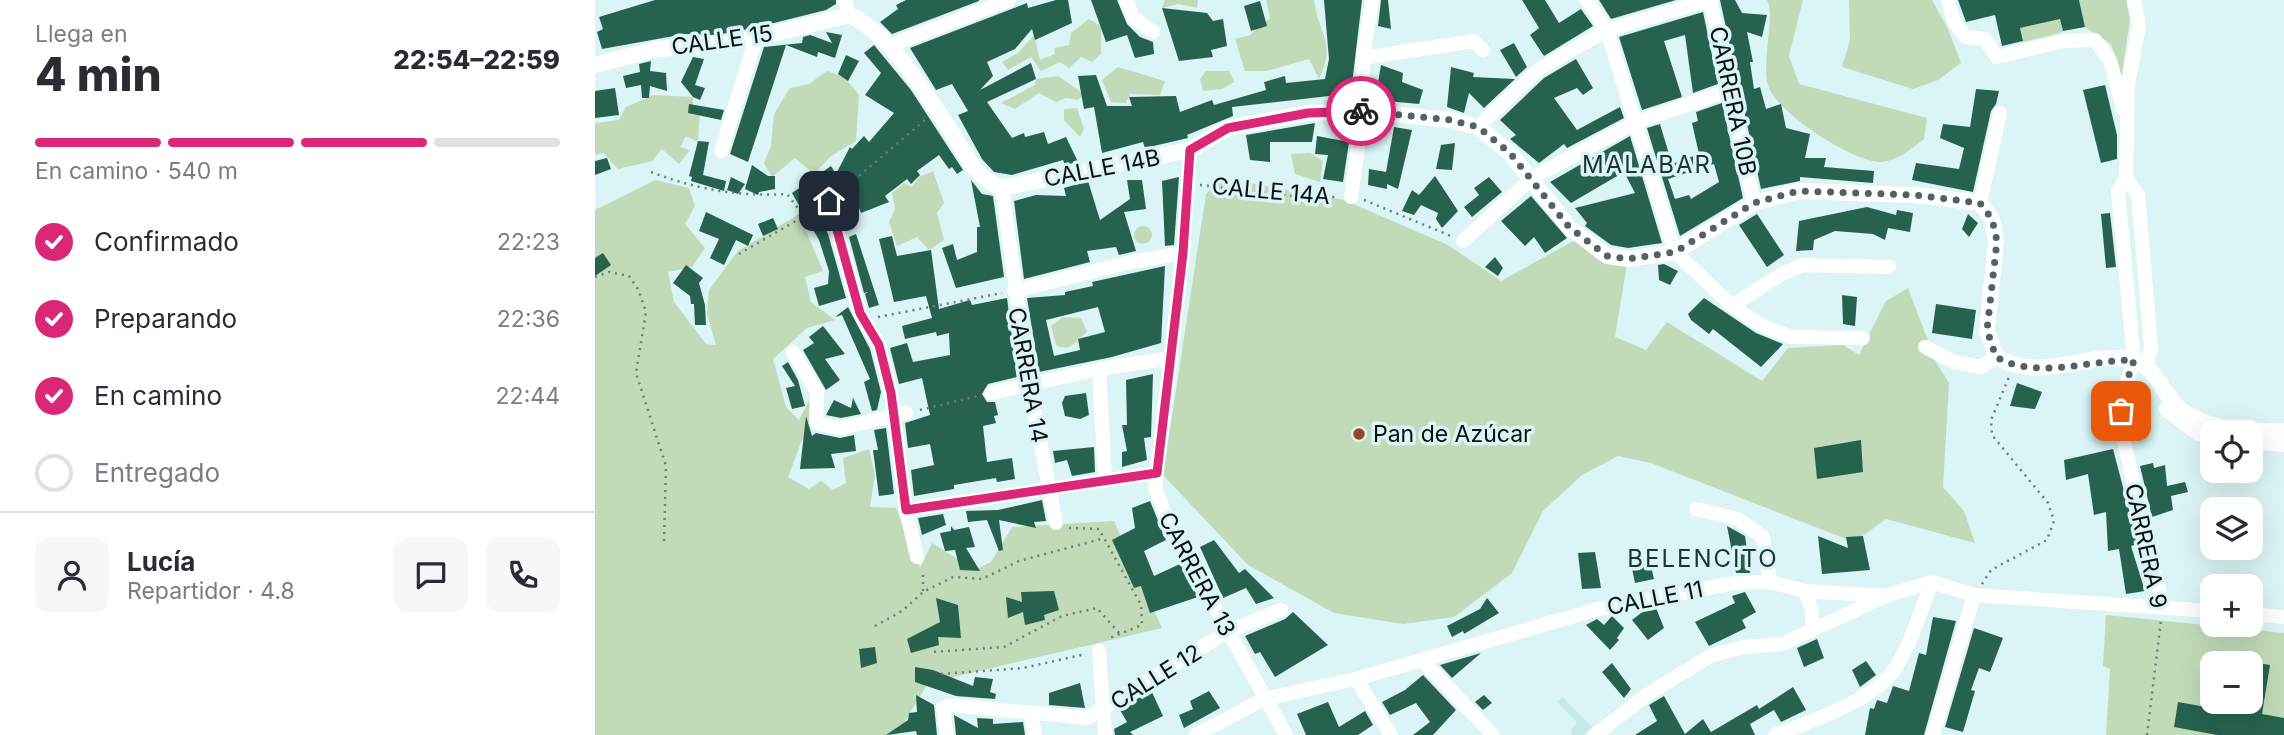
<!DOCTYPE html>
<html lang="es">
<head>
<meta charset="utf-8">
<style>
	body { margin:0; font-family:Inter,sans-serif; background:#f7f7f7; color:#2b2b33; height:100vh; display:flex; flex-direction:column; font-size:26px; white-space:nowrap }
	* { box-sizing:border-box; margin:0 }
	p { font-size:23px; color:#7c7c81 }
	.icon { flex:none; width:38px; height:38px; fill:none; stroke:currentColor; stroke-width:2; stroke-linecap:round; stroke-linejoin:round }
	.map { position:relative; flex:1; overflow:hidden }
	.side { display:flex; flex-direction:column; background:#fff; width:595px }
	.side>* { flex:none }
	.buttons { position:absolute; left:1605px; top:420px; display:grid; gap:14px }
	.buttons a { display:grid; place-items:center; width:63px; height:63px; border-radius:14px; background:#fff; box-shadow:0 7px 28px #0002; font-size:35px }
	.pin { position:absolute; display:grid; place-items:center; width:60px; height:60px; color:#fff; margin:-30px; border-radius:14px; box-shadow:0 4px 10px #0006 }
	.courier { position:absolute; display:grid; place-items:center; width:70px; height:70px; margin:-35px; border:5px solid #db2777; border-radius:50%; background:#fff; color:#222; box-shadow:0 2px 9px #0007 }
	.overview em { font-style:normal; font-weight:800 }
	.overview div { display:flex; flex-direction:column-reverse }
	.overview { display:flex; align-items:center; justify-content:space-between; height:119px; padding:0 35px }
	h1 { font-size:46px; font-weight:800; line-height:52px }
	.bar { display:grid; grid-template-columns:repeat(4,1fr); gap:10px 7px; align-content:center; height:84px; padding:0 35px }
	.bar i { height:9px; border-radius:5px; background:#e1e1e2 }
	.bar .active { background:#db2777 }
	.bar p { grid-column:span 4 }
	.line { display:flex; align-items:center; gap:18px; padding:0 35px; border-top:2px solid #e1e1e2 }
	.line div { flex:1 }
	.round { display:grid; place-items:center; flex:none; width:74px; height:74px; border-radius:14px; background:#f7f7f7 }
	ol { padding:0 35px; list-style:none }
	li { display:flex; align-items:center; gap:21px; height:77px }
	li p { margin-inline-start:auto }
	li .icon { padding:7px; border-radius:50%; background:#db2777; color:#fff; stroke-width:4 }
	li:last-child { color:#7c7c81 }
	li i { width:38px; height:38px; border:4px solid #e1e1e2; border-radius:50% }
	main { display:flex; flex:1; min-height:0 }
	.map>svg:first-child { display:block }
	.built { fill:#c6e9ea }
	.green { fill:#c1dbb8; fill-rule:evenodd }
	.building { fill:#27624f; fill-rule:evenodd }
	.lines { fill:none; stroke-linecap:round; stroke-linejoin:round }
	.path { stroke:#6c7d7d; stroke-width:2.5; stroke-dasharray:2 5; stroke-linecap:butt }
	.minor { stroke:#fff; stroke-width:14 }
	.tertiary { stroke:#fff; stroke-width:16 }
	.done { stroke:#526161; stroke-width:7; stroke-dasharray:0 12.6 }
	.route { stroke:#db2777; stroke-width:9 }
	.poi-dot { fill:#924b24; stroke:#dbf4f5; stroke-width:2.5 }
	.labels { text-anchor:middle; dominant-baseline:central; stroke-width:7; stroke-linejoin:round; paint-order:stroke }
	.street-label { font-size:23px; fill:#091212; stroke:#dbf4f5 }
	.poi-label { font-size:23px; fill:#091212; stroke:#dbf4f5; text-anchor:start }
	.neighbourhood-label { font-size:24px; letter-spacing:2px; fill:#1d3333; stroke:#dbf4f5 }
</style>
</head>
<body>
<main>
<section class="side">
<div class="overview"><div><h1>4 min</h1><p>Llega en</p></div><em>22:54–22:59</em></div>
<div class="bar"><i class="active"></i><i class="active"></i><i class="active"></i><i></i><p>En camino · 540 m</p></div>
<ol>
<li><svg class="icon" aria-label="check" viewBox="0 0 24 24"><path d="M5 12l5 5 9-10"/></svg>Confirmado<p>22:23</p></li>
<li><svg class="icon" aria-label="check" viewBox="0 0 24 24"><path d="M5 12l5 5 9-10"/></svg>Preparando<p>22:36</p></li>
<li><svg class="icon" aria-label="check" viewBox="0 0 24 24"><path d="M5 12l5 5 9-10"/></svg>En camino<p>22:44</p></li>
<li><i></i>Entregado</li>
</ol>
<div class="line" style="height:126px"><a class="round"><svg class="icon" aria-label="person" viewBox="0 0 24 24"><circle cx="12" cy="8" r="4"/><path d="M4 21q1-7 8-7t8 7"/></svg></a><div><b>Lucía</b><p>Repartidor · 4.8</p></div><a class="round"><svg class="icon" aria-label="chat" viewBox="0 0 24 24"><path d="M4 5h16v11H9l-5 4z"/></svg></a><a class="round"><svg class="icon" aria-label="phone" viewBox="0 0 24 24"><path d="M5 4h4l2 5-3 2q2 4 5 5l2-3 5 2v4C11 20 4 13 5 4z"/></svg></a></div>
</section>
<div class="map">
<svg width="1689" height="735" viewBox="0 0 1689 735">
	<rect width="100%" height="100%" fill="#dbf4f5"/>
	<path class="built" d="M967,697L997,727L989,735H978L975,731L982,722L962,702Z"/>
	<g class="green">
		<path d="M570,0H603V1L602,8L583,4L567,8Z"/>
		<path d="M671,0H719C723,35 742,40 724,79L714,59L671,71H650L640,39L655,35L675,18Z"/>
		<path d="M1172,0H1208L1194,56L1204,84L1332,118L1329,139C1317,148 1303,161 1286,162C1258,162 1180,112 1173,85C1166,58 1181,16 1172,0Z"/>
		<path d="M1254,0H1337L1353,29L1366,63L1343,80L1318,89L1247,67L1255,40Z"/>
		<path d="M1418,0H1461L1468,32L1428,42Z"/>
		<path d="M1484,0H1531L1535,19L1526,79L1516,44L1490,27Z"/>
		<path d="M494,19L506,26V54L497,62L486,57L474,68L465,62L446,71L436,57L413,70L407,62L423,53L439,35L445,60L460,54L459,48L474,45L476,33Z"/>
		<path d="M523,67L570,81L565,95L535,94L531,103L516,102L507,80Z"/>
		<path d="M232,71L249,77L264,95L261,141L236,156L219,174L200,158L177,177L169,163L176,146L179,114L195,88L214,84Z"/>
		<path d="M611,71H634L639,82L627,89L608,91L605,79Z"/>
		<path d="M463,76L489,94L483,100L471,98L461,102L444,93L420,109L406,103L440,85L441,79Z"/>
		<path d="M59,95L98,97V106L105,110L103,142L91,136L85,147L95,150L84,164L67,149L57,161L23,169L8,153L0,155V123L24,120L31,107Z"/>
		<path d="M482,108L489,129L485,137L469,120V109Z"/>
		<path d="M715,153L728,161L725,182L700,174L696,154Z"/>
		<path d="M338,171L349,203L342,213L349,240L334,250L322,237L302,246L294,222L300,209L297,193L309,183L317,187L324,177Z"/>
		<path d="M626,178L749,200L853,245L906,281L984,238L1032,264L1020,337L1051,350L1072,322L1167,381L1193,348L1248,345L1264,355L1291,301L1313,288L1341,362L1354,383L1348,487L1369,511L1380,543L1291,519L1259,542L1056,463L1023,456L987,475L948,511L917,573L859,617L808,624L739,613L653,565L568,475L611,194Z"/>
		<path d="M60,180L94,188L100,206L90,224L110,248L97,267L73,272L79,302L111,344L121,345L112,314L114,290L143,251L204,214L228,271L210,277L216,302L240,320L212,328L178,359L191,407L204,420L214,401L226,405L215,419L193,477L214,489L226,481L238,490L251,483L248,458L274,449L280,475L275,507L301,508L325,568L337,543L380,570L396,562L417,527L519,521L567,628L333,683L302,735H0V210Z"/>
		<circle cx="548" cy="235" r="9"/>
		<path d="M468,317L486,318L492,332C480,341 476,353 461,345L456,326Z"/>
		<path d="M1511,615L1689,633V735H1511L1515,669L1508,666ZM1617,663H1656V702H1617Z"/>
	</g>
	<g class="building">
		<path d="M60,0H241V4L231,10L159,28L122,35L90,34L7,49L2,32L8,29L4,17Z"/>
		<path d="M311,0H384V1L297,34L285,22L303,9L301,5Z"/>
		<path d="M461,0H473L477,23L440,40L437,29L420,49L392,62L398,76L385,90L436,63L441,79L392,102L417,138L429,133L430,137L449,132L453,144L471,137L483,162L470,165L468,160L417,175L399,172L387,159L363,115L373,111L357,84L341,90L315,48L432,3L433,8Z"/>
		<path d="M496,0H522L532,24L545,37L558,42L559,54L540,58L532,35L511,42Z"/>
		<path d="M729,0H767L755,101L734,102V96L637,107L638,116L592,135L593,138L550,148L548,142L507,153L499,107L489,109L483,76L501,75L512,106H537L534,97L581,96L585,112L617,100L619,105L671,90L669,82L690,76L691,83L730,79L734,59Z"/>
		<path d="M786,0H793L796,29L783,26Z"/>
		<path d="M927,0H950L964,23L986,9L998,26L949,56L935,35L944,28Z"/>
		<path d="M1004,0H1081L1016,19Z"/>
		<path d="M1125,0H1140L1147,13L1172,15L1167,37L1152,32L1158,62H1155L1159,89L1165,87L1171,109L1186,104L1191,128L1215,134L1210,158H1231L1229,167L1279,171L1278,183L1205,177V181L1166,189Z"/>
		<path d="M1363,0H1484L1490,27L1468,31L1465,19L1425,28L1428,41L1407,46L1400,15L1371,22Z"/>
		<path d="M665,1L672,26L656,31L649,6Z"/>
		<path d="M567,8L612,13L618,21L628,19L632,46L616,50L618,57L584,61Z"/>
		<path d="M1108,12L1123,84L1098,93L1090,35L1069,41L1087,97L1047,110L1024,37Z"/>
		<path d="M231,32L247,35L240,58L223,52L222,57L191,45L153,162L135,154L169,47L207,43L208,37L215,35L237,43Z"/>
		<path d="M919,43L932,67L921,77L905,50Z"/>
		<path d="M279,45L316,90L368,170L362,174L357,167L354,169L344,155L322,171L325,175L316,184L312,179L290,196L294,202L266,213L264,208L261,209L252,184L238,193L228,194L219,206L233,234L251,298L224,306L219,288L233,284L234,271L224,240L197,193L236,166L241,174L255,147L257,149L269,136L274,142L299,113L270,95L286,73L269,53Z"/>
		<path d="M251,55L264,61L253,81L243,74Z"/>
		<path d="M98,57L109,59L100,85L110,88L105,100L98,97L86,82Z"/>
		<path d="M981,59L998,88L988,95L982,88L959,98L982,130L1025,107L1029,118L972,148L969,144L944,163L915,139L921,135L905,120L949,78Z"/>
		<path d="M56,61L55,71L71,73L72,91L55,86L54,98H47L46,85L31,88L28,76L45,72L44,64Z"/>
		<path d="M786,65L808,73L807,82L828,90L824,104L780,100Z"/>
		<path d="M856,67L879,73L878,77L920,79L889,108L874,93L869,113L852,107Z"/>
		<path d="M1510,85L1522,135V159L1506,163L1488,90Z"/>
		<path d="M20,88L24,115L0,118V91Z"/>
		<path d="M1381,89L1404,91L1401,104L1396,111L1378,192L1317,180L1321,163L1364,169L1369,148L1345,138L1348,124L1375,127Z"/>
		<path d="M1127,103L1148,198L1085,236L1052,128L1065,124L1077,164L1104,154L1097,123L1103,121L1101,112ZM1119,164L1124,182L1096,199L1094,195L1080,199L1073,179Z"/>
		<path d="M94,104L129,110L126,120L93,113Z"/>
		<path d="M720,123L717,142H675V162L655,160L651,135Z"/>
		<path d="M799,127L817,130L803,189L792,184V189L773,185L774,169L791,172Z"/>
		<path d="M722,136L754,142L748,182L728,179L733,155L720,154Z"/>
		<path d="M1035,136L1067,243L1033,248L1016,245L990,226L992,223L980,208L1040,193L1029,172L976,203L955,182Z"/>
		<path d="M103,141L114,142L108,175L131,181L129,191L96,181L97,177L94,176Z"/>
		<path d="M860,143L857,170L841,169L846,145Z"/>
		<path d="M12,158L16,169L0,175V161Z"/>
		<path d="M157,165L173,176H180V189L164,192L163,195L150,189Z"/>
		<path d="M840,176L863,211L847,228L841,219L843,213L826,205L819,215L807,211L817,190L824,195Z"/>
		<path d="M136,177L150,184L143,194L132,190Z"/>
		<path d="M584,177L579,245L570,246L567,181Z"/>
		<path d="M894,177L907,192L877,217L869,207L884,195L879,188Z"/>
		<path d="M376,180L387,194L398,196L409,277L361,288L347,248L358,244L362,260L382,252V227H385Z"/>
		<path d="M532,180H547L551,209L529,212L541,251L524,255L521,247L492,251L495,262L429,279L419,201L441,195L471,196L469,188L493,181L505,220L535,199Z"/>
		<path d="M936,196L972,238L950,253L939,237L930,246L906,221Z"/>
		<path d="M1272,207L1301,215L1302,210L1318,213L1315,232L1293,228L1290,240L1278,234L1240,231L1219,240L1218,250L1201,251L1204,221Z"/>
		<path d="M111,212L158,235L153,246L141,240L129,265L115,258L124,239L104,231Z"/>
		<path d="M1515,213L1521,267L1511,268L1506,214Z"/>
		<path d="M1162,214L1189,255L1172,267L1144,225Z"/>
		<path d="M1373,214L1383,223L1374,237L1367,229Z"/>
		<path d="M178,218L183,229L168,236L163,224Z"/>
		<path d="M261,234L284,305L274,308L270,294L273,292L269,293L254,237Z"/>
		<path d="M297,236L302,256L336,250L344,309L375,300L377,305L412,298L422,377L393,384L387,394L392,402H400L403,415L399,416L401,423L388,426L392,462L417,458L420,479L402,482L401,478L359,485V489L319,496L316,470L339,465L335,444L313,448L310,423L335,415L327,378L304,384L295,348L312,343L318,362L355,355L354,333L342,336L341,332L310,339L307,326L337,318L331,296L299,302L284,239Z"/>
		<path d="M8,253L16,265L0,276V258Z"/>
		<path d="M900,257L908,268L903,276L890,267Z"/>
		<path d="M1069,264L1083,271L1075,285L1064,280L1063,265Z"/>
		<path d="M91,265L108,278L104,283L110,305L111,325H100L99,304H96L95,296L78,283Z"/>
		<path d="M570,266L566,343L517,357L444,372L432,298L470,295V292L498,286L497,282ZM503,307L510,332L483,339L485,350L459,356L451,320Z"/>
		<path d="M1247,295L1262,297L1260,326L1248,324Z"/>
		<path d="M1109,298L1161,333L1188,344L1166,367L1118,329L1114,334L1096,320L1093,314Z"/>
		<path d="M1341,304L1381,310L1377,339L1337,333Z"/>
		<path d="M253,307L275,349L286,392L282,410L277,411L269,382L275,379L247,315L240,317Z"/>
		<path d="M228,326L250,354L230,359L245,380L231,390L208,350L219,343L214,337Z"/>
		<path d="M193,362L203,380L210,406L197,409L191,388L200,386L187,366Z"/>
		<path d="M558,374L556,437L549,438L552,460L527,467V452L532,451L527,425H532L531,380Z"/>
		<path d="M1422,383L1447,392L1440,409L1415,406Z"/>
		<path d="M491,393L494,415L485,419L470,416L467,403L470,396Z"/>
		<path d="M258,398L266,414L246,418L231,415L239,400L256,408Z"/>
		<path d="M211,416L217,436L221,433L245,438L259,435L261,451L236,454L240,468L205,469Z"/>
		<path d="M291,428L299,494L284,496L278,450H283L279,430Z"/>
		<path d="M1266,440L1268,472L1222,479L1219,448Z"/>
		<path d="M499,447L500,472L477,476L472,460L460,463L458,451Z"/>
		<path d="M1518,449L1543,544L1536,546L1550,591L1531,594L1524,549L1513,551L1511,512L1499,515L1493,474L1471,480L1469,460Z"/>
		<path d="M1558,463L1559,468L1570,465L1572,486L1590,482L1593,492L1576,496L1578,510L1557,517L1545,466Z"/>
		<path d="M447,500L451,521L439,522L441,528L404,520L408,550L404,551L392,520L373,522L371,511L403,510Z"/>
		<path d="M555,501L571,540L549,551L559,576L585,564L603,597L555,613L546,586L539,588L517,540L540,528L537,508Z"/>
		<path d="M348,514L351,525L327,535L323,518Z"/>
		<path d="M356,526L359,530L374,527L380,547L371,548L385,571L365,570L360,550L350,551L345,533L356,531Z"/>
		<path d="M1132,526L1150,536L1155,573H1141Z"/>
		<path d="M1223,536L1253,548L1251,537L1268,536L1275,570L1227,574Z"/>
		<path d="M619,540L644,573L650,569L679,598L661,604L651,588L628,598L605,547Z"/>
		<path d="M1000,552L1006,588L987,589L983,553Z"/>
		<path d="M1054,557L1059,579L1040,583L1035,559Z"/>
		<path d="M459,591L464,610L449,615L450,620L430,625L428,612L413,618L411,597L427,602L426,592Z"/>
		<path d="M1150,592L1161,612L1147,620L1151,628L1114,646L1100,622L1140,603L1137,596Z"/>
		<path d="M341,598L363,605L366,638L343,637L344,645L316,653L312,639L345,622Z"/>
		<path d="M892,598L904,613L869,634L868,631L857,637L852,626L885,609Z"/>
		<path d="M1061,608L1069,628L1053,640L1037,620L1050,610Z"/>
		<path d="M698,612L733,645L680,677L665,652L660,654L650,636L690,619Z"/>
		<path d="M1017,616L1029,628L1022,638L1024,640L1015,650L991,625L1002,619L1009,625Z"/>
		<path d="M1338,617L1361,621L1329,735H1270L1275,708L1279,709L1282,700L1292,703L1298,686L1314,691L1324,653L1331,655Z"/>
		<path d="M1379,628L1408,638L1395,672L1384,668L1376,690L1380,691L1368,732L1350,727Z"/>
		<path d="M1222,639L1229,658L1209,667L1202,648Z"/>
		<path d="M280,647L282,663L266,668L264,649Z"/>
		<path d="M886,653L857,678L845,665Z"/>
		<path d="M1271,661L1281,675L1265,687L1257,670Z"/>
		<path d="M1656,662L1675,665L1667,714L1689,718V735H1622L1579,727L1583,702L1639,712L1641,702H1656Z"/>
		<path d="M1017,663L1036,689L1029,698L1007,672Z"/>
		<path d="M320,667L338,670L378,686L380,677L398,679L395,692L401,694L400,699L361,696L320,682Z"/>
		<path d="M828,675L861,710L838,735H818L835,722L821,703L795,715L787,702L810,690Z"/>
		<path d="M485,683L490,708L454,705V693Z"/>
		<path d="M1198,687L1211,710L1186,722L1179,710L1155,724L1160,735H1040L1062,721L1054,705L1069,696L1090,734L1108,719L1116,732L1162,705L1164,709Z"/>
		<path d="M556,690L568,716L535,732L538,735H520L519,729L532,722L525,710Z"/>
		<path d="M614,691L625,708L589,728L584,715L598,709L595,701Z"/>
		<path d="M321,695L339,705L342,735H322L321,731L291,735L313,720L314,713L322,712Z"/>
		<path d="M889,695L897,703L888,710L880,702Z"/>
		<path d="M733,702L744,727L770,711L778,725L763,735H711L702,714Z"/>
		<path d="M359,715L383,728L382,718L398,719V724L428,722L430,735H361Z"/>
	</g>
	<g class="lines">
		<g class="path">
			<path d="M56,172C101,189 143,197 192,194L209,216"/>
			<path d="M605,185L705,197H741"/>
			<path d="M243,194L331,119"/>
			<path d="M769,200L856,236"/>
			<path d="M144,254L223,208"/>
			<path d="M0,277L14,272L34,276L43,289L51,312L41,373L71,466L69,542"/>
			<path d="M283,317L407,293"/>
			<path d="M325,410L383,396"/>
			<path d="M474,528L504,529L546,605L547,625L512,639"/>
			<path d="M1387,584L1396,570L1452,540L1459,521L1453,503L1397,435L1396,420L1414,377"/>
			<path d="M328,591V570"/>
			<path d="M280,626L307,611L328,592L358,577L387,579L424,561L510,538"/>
			<path d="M339,652L409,647L467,616L502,608L525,634"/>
			<path d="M346,674L428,668L491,654"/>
			<path d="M1552,735L1566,620"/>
		</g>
		<g class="minor">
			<path d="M250,0L254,15"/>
			<path d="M531,0L538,17L558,32"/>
			<path d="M992,0L1012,30L1080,252L1137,306L1166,325L1196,337L1268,338"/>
			<path d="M1115,0L1159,203"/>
			<path d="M1353,0L1359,22L1371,37L1390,39L1402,57L1469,41L1500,40L1515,60L1528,109"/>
			<path d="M1539,0L1544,26L1533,84L1531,178L1523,191L1539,360L1527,396L1525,425L1568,607"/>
			<path d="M294,46L414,0"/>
			<path d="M768,58L879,41L888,50"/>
			<path d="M883,127L943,70L1012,30L1115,0"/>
			<path d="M595,150L588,253L560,487L573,523L691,735"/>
			<path d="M126,151L161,38"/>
			<path d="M1531,178L1543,195L1556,347L1551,367"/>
			<path d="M407,188L434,384L461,523"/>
			<path d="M756,197L768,111V58L777,0"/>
			<path d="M234,201L265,313L284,345L296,393L311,510L322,557"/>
			<path d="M1385,203L1405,113"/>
			<path d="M868,241L937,178L1041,122L1136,90"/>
			<path d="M419,291L536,262L588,253"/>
			<path d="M1137,306L1185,275L1207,265L1294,267"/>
			<path d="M1330,347L1359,362L1386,367L1401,357"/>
			<path d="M198,352L222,392L221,422L224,424L246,428L311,413"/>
			<path d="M504,369L510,481"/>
			<path d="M396,393L504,369L576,358"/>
			<path d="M1101,509L1143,519L1168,537L1175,582"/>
			<path d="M311,510L562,473"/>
			<path d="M1210,591L1217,611L1218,630"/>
			<path d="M1656,614L1689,617"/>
			<path d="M504,651L510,735"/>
			<path d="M828,661L898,735"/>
			<path d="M761,679L796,735"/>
			<path d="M436,714L440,735"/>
			<path d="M352,735L348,708L355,705L492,718L633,631L686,610"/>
			<path d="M601,735L669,699L761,679L1003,609L1139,583L1175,582L1210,591L1290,596L1337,582L1379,595L1617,611"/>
			<path d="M1000,735L1053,694L1115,656L1149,647L1187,644L1289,597"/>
			<path d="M1180,735C1216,721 1280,701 1301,667C1317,642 1326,609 1337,582"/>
			<path d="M1338,735L1379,595"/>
		</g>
		<g class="tertiary">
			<path d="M0,65L62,49L123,45L161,38L254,15C295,32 332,96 357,133C371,155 381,179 407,188L595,150L633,128L713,113L768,111L855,120L883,127L915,153L974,227L1012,256L1033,259L1080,252L1159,203L1204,191L1319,195L1385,203L1397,219L1401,241L1392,330L1401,357C1449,384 1490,350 1538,360C1560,365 1569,396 1585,409C1613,431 1656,432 1689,431"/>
			<path d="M1572,409L1603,433L1617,436"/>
			<path d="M1656,441L1689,444"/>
		</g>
	</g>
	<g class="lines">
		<path class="done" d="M766,111L855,120L883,127L915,153L974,227L1012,256L1033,259L1080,252L1159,203L1204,191L1319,195L1385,203L1397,219L1402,241L1392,330L1401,357C1442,380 1493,360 1539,360L1527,396L1526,411"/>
		<path class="route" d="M234,201L265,313L284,345L296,393L311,510L562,473L588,253L595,150L633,128L713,113L766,111"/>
	</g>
	<circle class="poi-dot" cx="764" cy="434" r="7"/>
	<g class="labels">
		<g class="street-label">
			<text transform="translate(127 40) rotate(-8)">CALLE 15</text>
			<text transform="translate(1138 101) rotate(78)">CARRERA 10B</text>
			<text transform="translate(507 168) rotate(-11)">CALLE 14B</text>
			<text transform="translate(676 191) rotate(5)">CALLE 14A</text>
			<text transform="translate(433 375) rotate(80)">CARRERA 14</text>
			<text transform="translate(1551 546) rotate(78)">CARRERA 9</text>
			<text transform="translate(602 574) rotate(62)">CARRERA 13</text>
			<text transform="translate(1060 598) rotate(-11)">CALLE 11</text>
			<text transform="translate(561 677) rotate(-32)">CALLE 12</text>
		</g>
		<g class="poi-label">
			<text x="778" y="434">Pan de Azúcar</text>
		</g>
		<g class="neighbourhood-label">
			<text x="1052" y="164">MALABAR</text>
			<text x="1108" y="558">BELENCITO</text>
		</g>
	</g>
</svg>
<div class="buttons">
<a><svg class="icon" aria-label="locate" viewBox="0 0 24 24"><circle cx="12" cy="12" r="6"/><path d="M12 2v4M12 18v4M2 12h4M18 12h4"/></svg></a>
<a><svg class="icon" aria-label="layers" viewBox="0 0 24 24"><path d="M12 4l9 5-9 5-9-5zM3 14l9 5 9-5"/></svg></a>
<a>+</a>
<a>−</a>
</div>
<div class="pin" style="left:1526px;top:411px;background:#ea580c"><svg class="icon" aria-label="bag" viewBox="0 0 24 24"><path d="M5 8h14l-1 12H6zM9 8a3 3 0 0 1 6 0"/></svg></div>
<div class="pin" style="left:234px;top:201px;background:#1f2937"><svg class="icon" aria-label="home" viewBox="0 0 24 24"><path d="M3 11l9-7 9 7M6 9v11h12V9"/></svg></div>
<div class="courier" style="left:766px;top:111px"><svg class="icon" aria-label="bike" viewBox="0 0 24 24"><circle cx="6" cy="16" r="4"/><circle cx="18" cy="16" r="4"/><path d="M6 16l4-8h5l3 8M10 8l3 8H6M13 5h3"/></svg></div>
</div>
</main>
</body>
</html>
